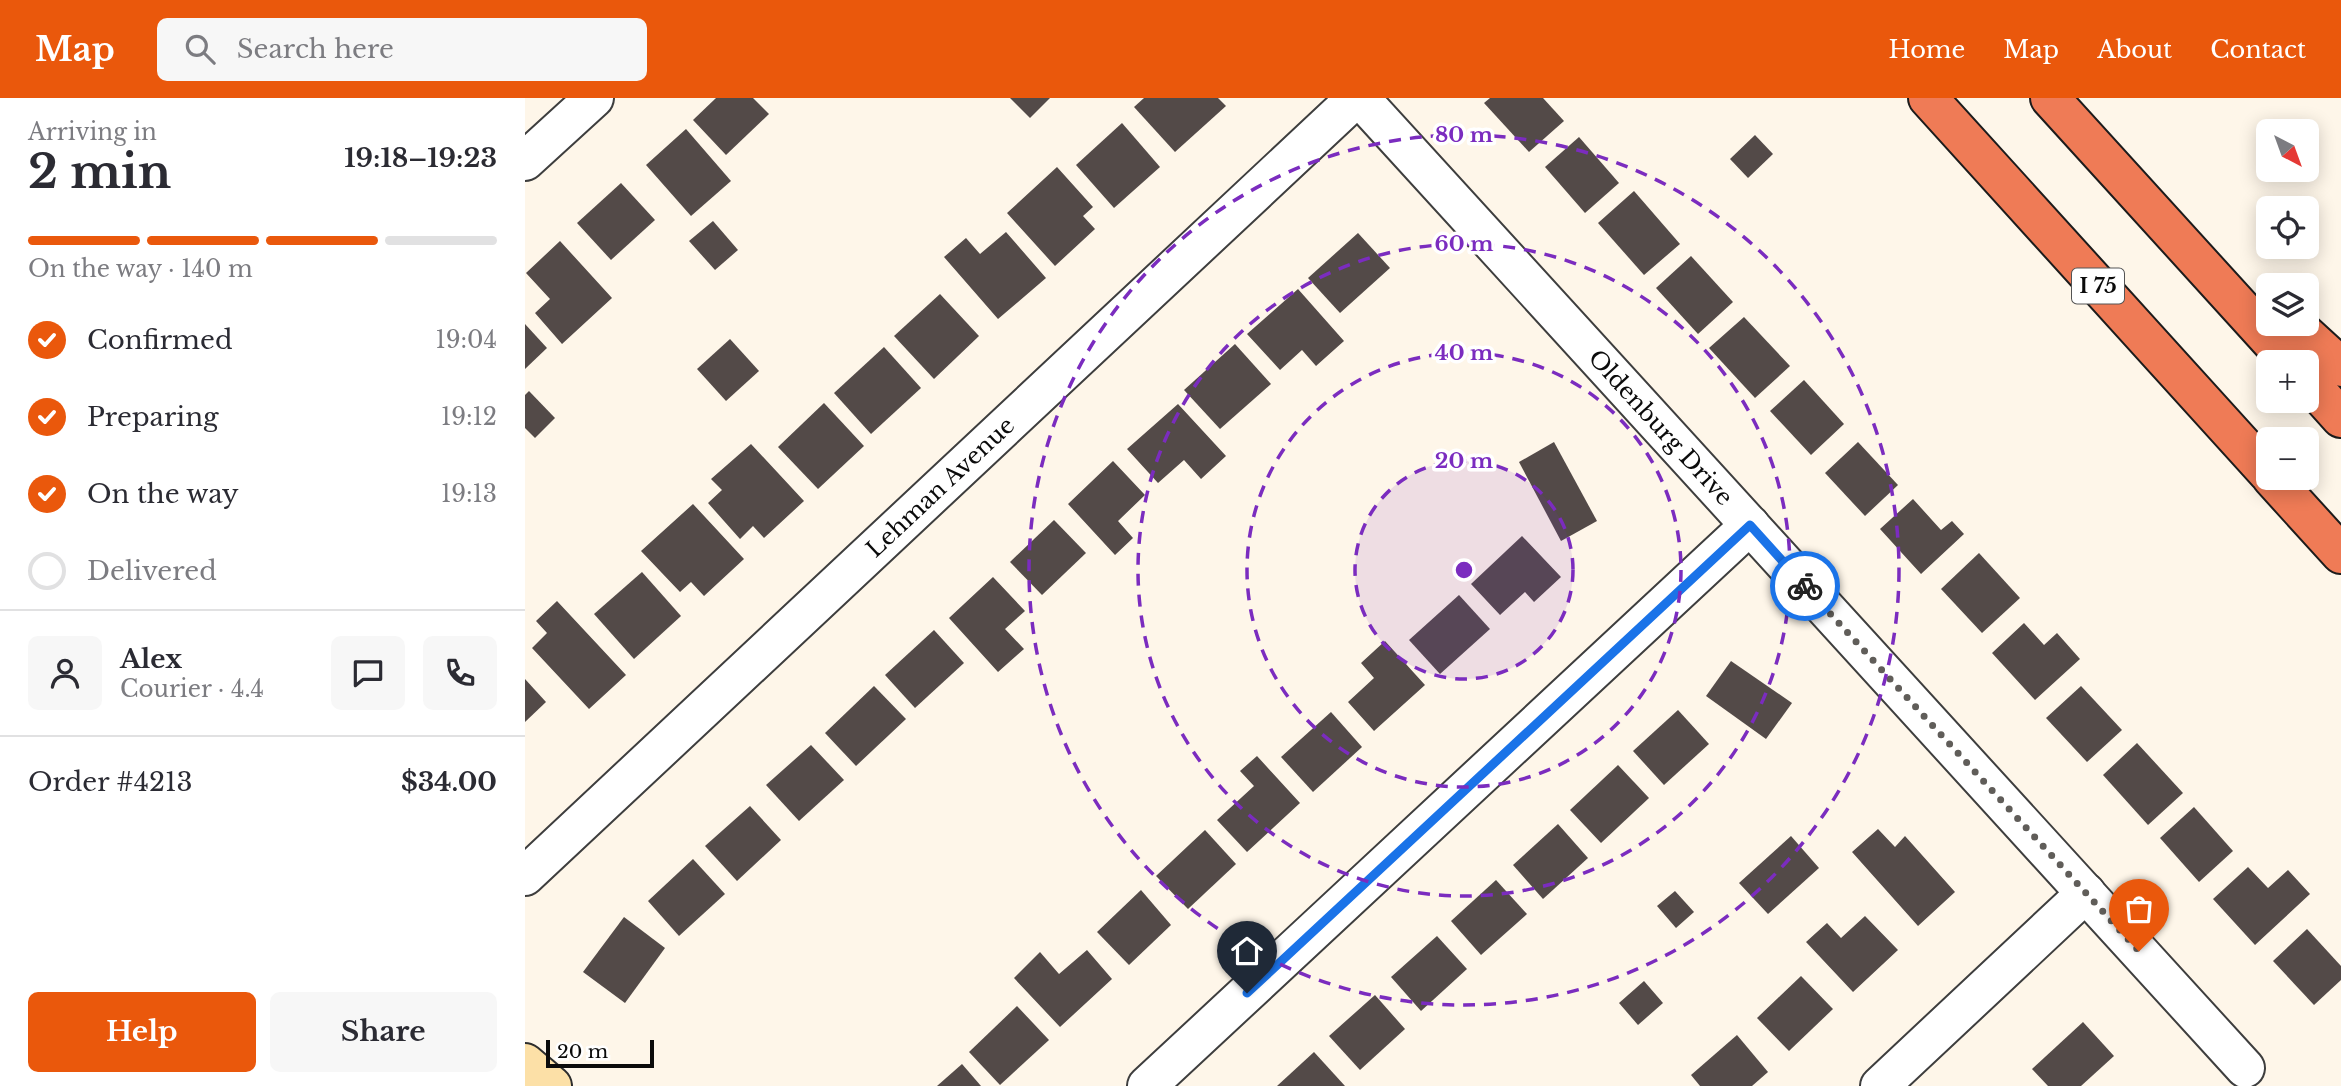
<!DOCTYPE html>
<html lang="en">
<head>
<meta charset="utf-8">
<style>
	body { margin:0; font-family:"Libre Baskerville",serif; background:#f7f7f7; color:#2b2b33; height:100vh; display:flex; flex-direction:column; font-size:26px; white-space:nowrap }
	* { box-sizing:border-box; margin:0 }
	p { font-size:23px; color:#7c7c81 }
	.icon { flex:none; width:38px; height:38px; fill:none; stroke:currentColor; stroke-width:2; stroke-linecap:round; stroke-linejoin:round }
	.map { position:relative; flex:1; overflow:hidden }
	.drawer { display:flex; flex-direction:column; background:#fff; width:525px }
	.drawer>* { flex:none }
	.needle { width:46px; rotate:139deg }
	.fabs { position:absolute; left:1731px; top:21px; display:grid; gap:14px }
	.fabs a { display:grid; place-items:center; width:63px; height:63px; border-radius:10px; background:#fff; box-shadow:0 4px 18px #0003; font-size:35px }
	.scale { position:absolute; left:21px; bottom:18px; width:108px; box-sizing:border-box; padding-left:7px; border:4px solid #0b0b0b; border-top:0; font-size:19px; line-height:24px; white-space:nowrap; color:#0b0b0b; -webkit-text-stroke:5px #fff; paint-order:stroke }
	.pin { position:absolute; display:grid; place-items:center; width:60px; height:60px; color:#fff; margin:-72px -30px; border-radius:50% 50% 50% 0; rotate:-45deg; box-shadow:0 0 7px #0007 }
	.pin .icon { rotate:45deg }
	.courier { position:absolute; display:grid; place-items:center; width:70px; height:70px; margin:-35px; border:5px solid #1a73e8; border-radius:50%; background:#fff; color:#222; box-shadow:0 2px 9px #0007 }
	.overview em { font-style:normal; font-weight:700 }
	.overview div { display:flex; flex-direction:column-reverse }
	.overview { display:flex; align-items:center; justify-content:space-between; height:119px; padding:0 28px }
	h1 { font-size:46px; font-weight:700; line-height:52px }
	.bar { display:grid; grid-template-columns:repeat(4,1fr); gap:10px 7px; align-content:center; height:84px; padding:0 28px }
	.bar i { height:9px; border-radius:5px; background:#e1e1e2 }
	.bar .selected { background:#ea580c }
	.bar p { grid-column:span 4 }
	.line { display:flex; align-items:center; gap:18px; padding:0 28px; border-top:2px solid #e1e1e2 }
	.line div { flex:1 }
	.round { display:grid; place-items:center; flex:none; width:74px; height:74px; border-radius:10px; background:#f7f7f7 }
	ol { padding:0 28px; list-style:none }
	li { display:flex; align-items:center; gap:21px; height:77px }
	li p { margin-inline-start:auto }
	li .icon { padding:7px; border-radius:50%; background:#ea580c; color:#fff; stroke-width:4 }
	li:last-child { color:#7c7c81 }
	li i { width:38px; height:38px; border:4px solid #e1e1e2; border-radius:50% }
	.button { display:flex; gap:14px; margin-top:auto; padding:14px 28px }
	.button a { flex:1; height:80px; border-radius:10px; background:#ea580c; color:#fff; font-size:28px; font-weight:700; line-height:80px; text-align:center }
	.button a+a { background:#f7f7f7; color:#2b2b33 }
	header { display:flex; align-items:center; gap:42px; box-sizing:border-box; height:98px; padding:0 35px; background:#ea580c; color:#fff }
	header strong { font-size:33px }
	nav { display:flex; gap:38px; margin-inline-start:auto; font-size:24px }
	.search { width:490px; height:63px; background:#f7f7f7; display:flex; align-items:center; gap:18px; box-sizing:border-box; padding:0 24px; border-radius:10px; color:#7c7c81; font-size:26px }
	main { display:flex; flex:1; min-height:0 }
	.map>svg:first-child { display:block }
	.building { fill:#534a48 }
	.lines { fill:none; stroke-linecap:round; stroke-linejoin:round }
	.street-casing { stroke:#3e3e3e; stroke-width:42 }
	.secondary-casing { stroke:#2d2d2d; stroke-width:42 }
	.highway-casing { stroke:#1c1c1c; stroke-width:42 }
	.street { stroke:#fff; stroke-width:38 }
	.secondary { stroke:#fce0a7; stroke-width:38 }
	.highway { stroke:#ef7b56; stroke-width:38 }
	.done { stroke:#605d59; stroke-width:7; stroke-dasharray:0 12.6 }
	.route { stroke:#1a73e8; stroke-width:9 }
	.ring { fill:none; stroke:#7b2cbf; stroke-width:3.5; stroke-dasharray:12 9 }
	.labels { text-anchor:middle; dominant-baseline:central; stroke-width:7; stroke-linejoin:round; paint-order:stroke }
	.shield { fill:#fff; stroke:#545454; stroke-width:2 }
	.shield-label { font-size:21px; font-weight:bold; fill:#0b0b0b }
	.street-label { font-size:23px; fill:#0b0b0b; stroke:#fff }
	.centre { fill:#7b2cbf; stroke:#fff; stroke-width:3.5 }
	.ring-label { font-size:21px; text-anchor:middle; font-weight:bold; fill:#7b2cbf; stroke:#fff; stroke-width:7; stroke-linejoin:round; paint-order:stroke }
</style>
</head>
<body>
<header>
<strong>Map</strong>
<div class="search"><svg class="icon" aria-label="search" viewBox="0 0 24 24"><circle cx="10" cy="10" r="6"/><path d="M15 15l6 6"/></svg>Search here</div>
<nav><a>Home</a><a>Map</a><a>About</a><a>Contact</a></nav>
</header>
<main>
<section class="drawer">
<div class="overview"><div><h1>2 min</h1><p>Arriving in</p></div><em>19:18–19:23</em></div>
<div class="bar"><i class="selected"></i><i class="selected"></i><i class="selected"></i><i></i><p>On the way · 140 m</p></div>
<ol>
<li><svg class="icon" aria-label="check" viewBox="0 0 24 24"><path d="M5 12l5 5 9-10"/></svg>Confirmed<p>19:04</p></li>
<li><svg class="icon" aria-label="check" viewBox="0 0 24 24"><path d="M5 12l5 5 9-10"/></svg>Preparing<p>19:12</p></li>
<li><svg class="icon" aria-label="check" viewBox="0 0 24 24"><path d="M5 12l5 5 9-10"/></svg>On the way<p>19:13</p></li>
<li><i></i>Delivered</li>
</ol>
<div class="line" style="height:126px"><a class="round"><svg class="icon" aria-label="person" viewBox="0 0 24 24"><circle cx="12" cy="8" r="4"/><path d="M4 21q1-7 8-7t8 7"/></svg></a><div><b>Alex</b><p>Courier · 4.4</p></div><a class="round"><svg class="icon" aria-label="chat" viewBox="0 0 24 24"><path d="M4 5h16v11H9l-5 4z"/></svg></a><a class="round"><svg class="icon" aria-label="phone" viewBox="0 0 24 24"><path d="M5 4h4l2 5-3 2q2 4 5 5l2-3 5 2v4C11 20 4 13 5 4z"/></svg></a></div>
<div class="line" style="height:91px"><div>Order #4213</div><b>$34.00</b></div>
<div class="button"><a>Help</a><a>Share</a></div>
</section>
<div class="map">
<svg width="1816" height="988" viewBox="0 0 1816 988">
	<rect width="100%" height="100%" fill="#fef6e9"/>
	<g class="building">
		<path d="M191,0H228L244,16L201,57L168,22Z"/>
		<path d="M485,0H525L505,20Z"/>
		<path d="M619,0H693L701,8L650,54L609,9Z"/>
		<path d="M965,0H1018L1039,23L1004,54L959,5Z"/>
		<path d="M597,25L635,69L589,110L551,67Z"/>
		<path d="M161,31L206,83L166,118L121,67Z"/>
		<path d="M1230,37L1248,56L1223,80L1205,61Z"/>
		<path d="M1054,39L1094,85L1060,115L1020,69Z"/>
		<path d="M532,69L568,109L558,118L570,131L530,168L482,115Z"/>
		<path d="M96,85L130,122L86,162L52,125Z"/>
		<path d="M1109,93L1155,146L1119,177L1073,125Z"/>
		<path d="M188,123L213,152L190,172L164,143Z"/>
		<path d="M481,134L521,180L473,221L419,159L441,140L455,156Z"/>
		<path d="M833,135L865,170L815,215L783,180Z"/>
		<path d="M35,143L87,200L37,246L10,215L25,201L1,175Z"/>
		<path d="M1166,158L1208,204L1173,236L1131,190Z"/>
		<path d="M773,191L819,243L791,268L777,252L755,272L722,236Z"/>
		<path d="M415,196L454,238L409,281L369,238Z"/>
		<path d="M1219,219L1265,268L1230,300L1184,250Z"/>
		<path d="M0,226L22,250L0,271Z"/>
		<path d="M205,241L234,273L201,303L172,271Z"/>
		<path d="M710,246L746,286L695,331L659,292Z"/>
		<path d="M359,249L396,290L346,336L309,295Z"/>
		<path d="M1279,282L1319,326L1286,357L1245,313Z"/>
		<path d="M4,293L30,320L10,340L0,330V297Z"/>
		<path d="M299,305L339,348L293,391L253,349Z"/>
		<path d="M653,306L701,358L676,381L659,362L633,385L602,351Z"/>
		<path d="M1029,344L1072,423L1036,443L994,364Z"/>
		<path d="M1333,344L1373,387L1340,418L1300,375Z"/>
		<path d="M226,346L279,403L239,440L228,428L215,441L183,405L197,392L186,381Z"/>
		<path d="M588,363L620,397L593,423L608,440L590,457L543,406Z"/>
		<path d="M1388,401L1416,432L1427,423L1439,436L1396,476L1355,431Z"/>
		<path d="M168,406L219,461L179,498L166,484L155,494L116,453Z"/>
		<path d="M529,422L561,455L517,497L485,464Z"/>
		<path d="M997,438L1036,479L1009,504L1000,494L975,517L946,486Z"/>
		<path d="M1454,455L1495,500L1457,535L1416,491Z"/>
		<path d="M117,474L156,518L109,561L69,516Z"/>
		<path d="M468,479L500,513L480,531L499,551L473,574L424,520Z"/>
		<path d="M934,497L965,531L915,576L884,542Z"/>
		<path d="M32,503L101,577L64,611L7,550L22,535L11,523Z"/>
		<path d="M1499,525L1519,547L1532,535L1555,561L1510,602L1467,555Z"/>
		<path d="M409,532L439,565L390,610L360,577Z"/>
		<path d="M860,543L900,587L849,633L823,604L849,580L836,565Z"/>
		<path d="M1206,563L1267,605L1241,641L1181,598Z"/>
		<path d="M0,581L21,604L0,624Z"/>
		<path d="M349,588L381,621L331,668L300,635Z"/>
		<path d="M1556,588L1597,632L1562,664L1521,620Z"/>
		<path d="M1153,612L1184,646L1139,687L1108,653Z"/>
		<path d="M806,614L837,649L788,694L756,659Z"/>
		<path d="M1612,645L1658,695L1623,727L1578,677Z"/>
		<path d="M286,647L319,682L274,723L241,687Z"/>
		<path d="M732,658L775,705L722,754L692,722L729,688L715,673Z"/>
		<path d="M1093,667L1124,700L1076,745L1045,712Z"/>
		<path d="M225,708L256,742L212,783L180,748Z"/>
		<path d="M1669,709L1708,753L1674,784L1635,740Z"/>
		<path d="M1033,726L1063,760L1018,801L988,767Z"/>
		<path d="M1353,731L1370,749L1380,738L1430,794L1393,828L1327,754Z"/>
		<path d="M680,732L711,766L663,811L631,778Z"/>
		<path d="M1266,738L1294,770L1243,816L1214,785Z"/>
		<path d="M168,761L200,796L154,838L123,803Z"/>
		<path d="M1723,769L1743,790L1763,772L1785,796L1730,847L1688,801Z"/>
		<path d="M971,782L1002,816L956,857L926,823Z"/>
		<path d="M616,792L646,827L604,867L572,834Z"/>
		<path d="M1150,793L1169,814L1151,830L1132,808Z"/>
		<path d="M1340,818L1373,852L1328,894L1281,844L1302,825L1316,840Z"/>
		<path d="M99,819L140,850L100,905L58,874Z"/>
		<path d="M1782,831L1816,868V882L1789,907L1748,863Z"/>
		<path d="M912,838L942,871L896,913L866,879Z"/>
		<path d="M562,852L587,881L535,929L489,880L515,854L534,876Z"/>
		<path d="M1276,878L1308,911L1264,953L1232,920Z"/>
		<path d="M1119,883L1138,905L1113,927L1094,905Z"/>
		<path d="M850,897L880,931L835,972L804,938Z"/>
		<path d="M492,908L524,942L475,987L444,954Z"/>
		<path d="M1558,924L1589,958L1556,988H1523L1507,971Z"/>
		<path d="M1212,937L1243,974L1227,988H1175L1166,977Z"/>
		<path d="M789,954L820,988H752Z"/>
		<path d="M437,966L456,988H412Z"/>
	</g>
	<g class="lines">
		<g class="street-casing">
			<g id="street">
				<path id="s1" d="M835,0L1720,970"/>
				<path d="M0,63L69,0"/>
				<path id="s2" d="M0,778L831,0"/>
				<path d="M622,988L1225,427"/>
				<path d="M1355,988L1561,795"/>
			</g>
		</g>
		<g class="secondary-casing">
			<path id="secondary" d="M0,965L27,988"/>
		</g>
		<g class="highway-casing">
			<g id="highway">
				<path d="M1403,0L1743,375"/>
				<path d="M1525,0L1765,264"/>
				<path d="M1769,226L1816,269"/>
				<path d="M1782,282L1816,320"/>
				<path d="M1747,380L1816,456"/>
			</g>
		</g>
		<use href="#street" class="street"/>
		<use href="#secondary" class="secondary"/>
		<use href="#highway" class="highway"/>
	</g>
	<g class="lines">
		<path class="done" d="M1280,488L1614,853"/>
		<path class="route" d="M722,895L1225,427L1280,488"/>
	</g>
	<circle cx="939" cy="472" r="109" fill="#7b2cbf" fill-opacity=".12"/>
	<g class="ring">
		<circle cx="939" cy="472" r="109"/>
		<circle cx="939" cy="472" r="217"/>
		<circle cx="939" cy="472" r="326"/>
		<circle cx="939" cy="472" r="435"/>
	</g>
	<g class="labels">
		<rect class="shield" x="1547" y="170.5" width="52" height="35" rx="5"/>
		<g class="shield-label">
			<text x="1573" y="188">I 75</text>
		</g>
		<g class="street-label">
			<text stroke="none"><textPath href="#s1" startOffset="446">Oldenburg Drive</textPath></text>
			<text stroke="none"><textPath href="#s2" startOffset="569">Lehman Avenue</textPath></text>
		</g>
	</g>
	<circle cx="939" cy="472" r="10" class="centre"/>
	<g class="ring-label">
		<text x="939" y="44">80 m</text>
		<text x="939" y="153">60 m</text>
		<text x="939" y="262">40 m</text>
		<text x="939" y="370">20 m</text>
	</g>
</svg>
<div class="fabs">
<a><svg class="needle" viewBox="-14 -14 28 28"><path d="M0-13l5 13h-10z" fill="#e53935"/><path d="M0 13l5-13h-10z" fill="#7c7c81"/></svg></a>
<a><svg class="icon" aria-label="locate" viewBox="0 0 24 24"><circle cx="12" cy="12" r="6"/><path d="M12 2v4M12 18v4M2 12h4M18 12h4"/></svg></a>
<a><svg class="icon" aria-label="layers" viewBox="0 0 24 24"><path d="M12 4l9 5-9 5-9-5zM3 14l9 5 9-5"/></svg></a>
<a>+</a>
<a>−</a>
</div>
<div class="scale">20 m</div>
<div class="pin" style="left:1614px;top:853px;background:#ea580c"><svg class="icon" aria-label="bag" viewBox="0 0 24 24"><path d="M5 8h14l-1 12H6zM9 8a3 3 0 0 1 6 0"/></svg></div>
<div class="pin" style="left:722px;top:895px;background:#1f2937"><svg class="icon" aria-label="home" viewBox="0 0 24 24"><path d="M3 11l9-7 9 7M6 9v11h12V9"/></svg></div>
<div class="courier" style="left:1280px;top:488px"><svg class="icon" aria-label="bike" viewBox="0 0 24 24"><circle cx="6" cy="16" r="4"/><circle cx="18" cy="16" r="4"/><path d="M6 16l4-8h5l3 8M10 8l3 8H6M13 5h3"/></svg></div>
</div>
</main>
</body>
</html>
